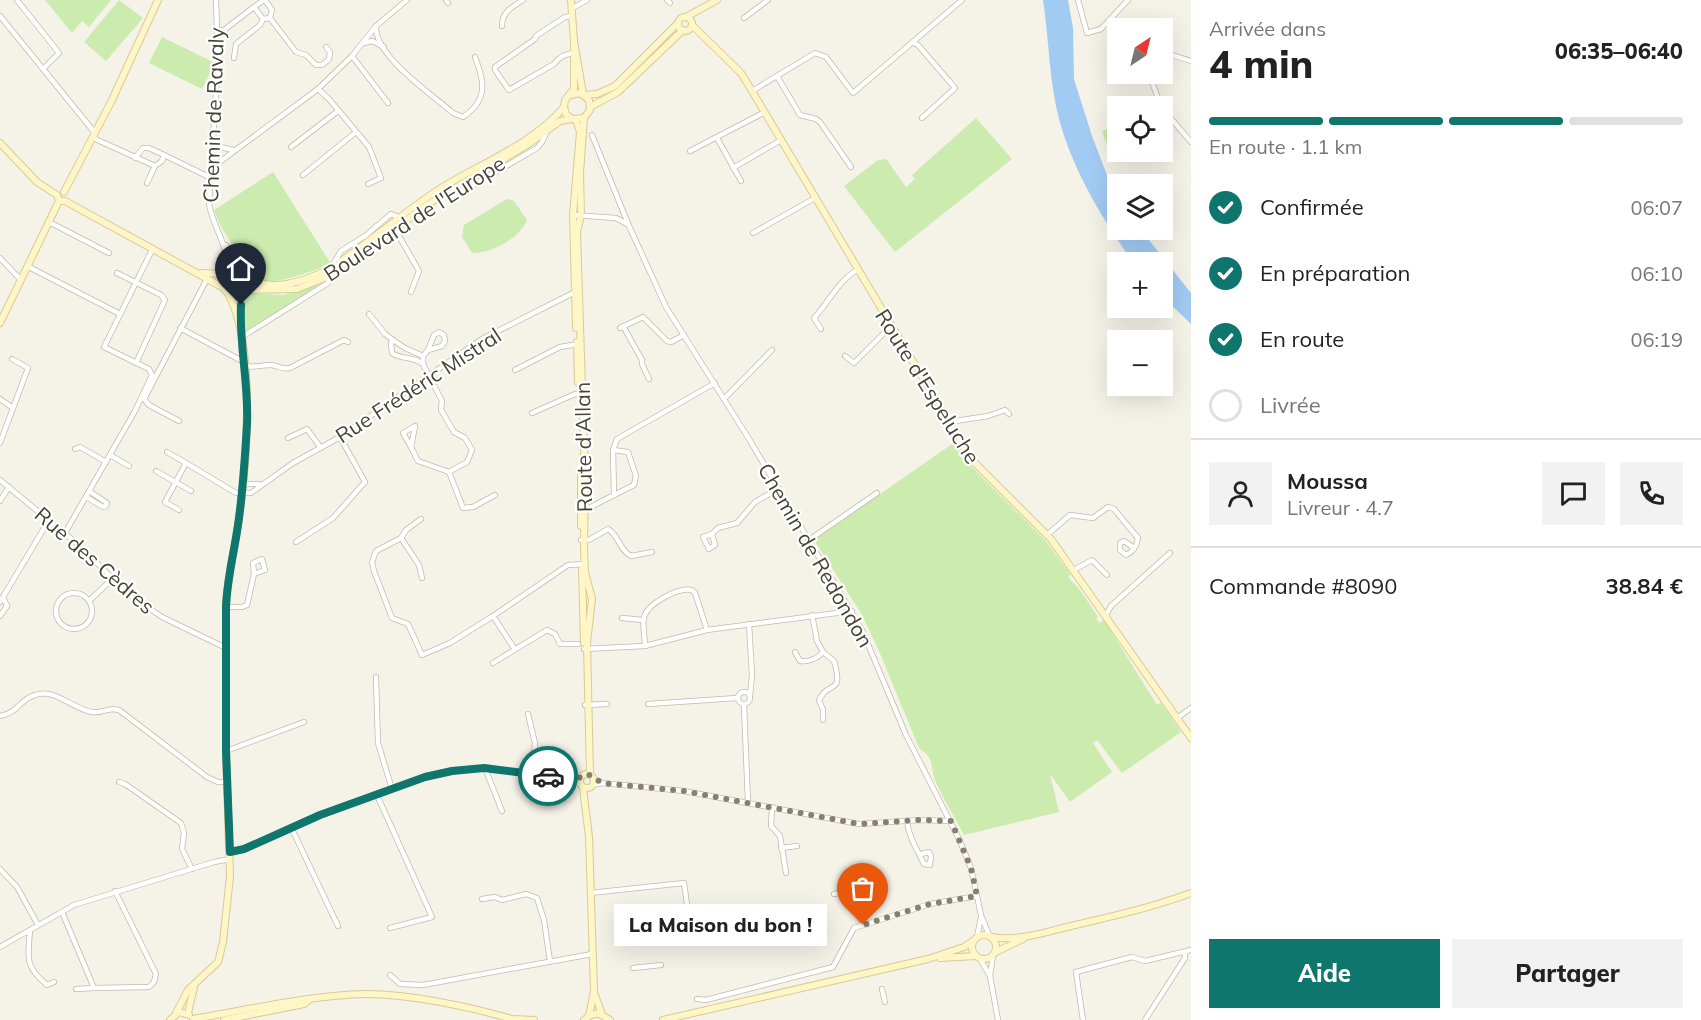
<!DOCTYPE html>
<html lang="fr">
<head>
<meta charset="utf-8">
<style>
	body { margin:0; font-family:Mulish,sans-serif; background:#f2f2f2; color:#222; height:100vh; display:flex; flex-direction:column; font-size:22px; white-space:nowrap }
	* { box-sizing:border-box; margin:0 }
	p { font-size:20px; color:#767676 }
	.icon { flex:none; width:33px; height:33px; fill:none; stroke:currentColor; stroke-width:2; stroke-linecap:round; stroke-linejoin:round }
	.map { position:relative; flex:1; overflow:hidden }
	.details { display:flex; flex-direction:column; background:#fff; width:510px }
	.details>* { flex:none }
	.needle { width:39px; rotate:35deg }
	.buttons { position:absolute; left:1107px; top:18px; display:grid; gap:12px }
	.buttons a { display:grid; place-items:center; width:66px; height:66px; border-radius:0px; background:#fff; box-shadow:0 6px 24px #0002; font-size:30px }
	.pin { position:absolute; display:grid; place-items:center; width:51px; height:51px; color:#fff; margin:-62px -26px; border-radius:50% 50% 50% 0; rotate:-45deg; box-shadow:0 0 6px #0007 }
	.pin .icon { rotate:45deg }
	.courier { position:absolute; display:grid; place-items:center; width:60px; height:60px; margin:-30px; border:4px solid #0f766e; border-radius:50%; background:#fff; color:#222; box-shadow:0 2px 8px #0007 }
	.bubble { position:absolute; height:42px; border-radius:0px; background:#fff; box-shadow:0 6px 24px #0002; font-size:20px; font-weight:800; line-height:42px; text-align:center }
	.summary em { font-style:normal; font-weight:800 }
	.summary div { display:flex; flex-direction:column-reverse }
	.summary { display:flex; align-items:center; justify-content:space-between; height:102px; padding:0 18px }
	h1 { font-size:39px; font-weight:800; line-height:45px }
	.bar { display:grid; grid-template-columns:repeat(4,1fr); gap:9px 6px; align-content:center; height:72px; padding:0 18px }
	.bar i { height:8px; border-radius:4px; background:#e0e0e0 }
	.bar .on { background:#0f766e }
	.bar p { grid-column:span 4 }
	.line { display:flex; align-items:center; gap:15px; padding:0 18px; border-top:2px solid #e0e0e0 }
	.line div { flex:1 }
	.round { display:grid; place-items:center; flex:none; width:63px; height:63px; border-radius:0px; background:#f2f2f2 }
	ol { padding:0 18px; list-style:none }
	li { display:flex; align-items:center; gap:18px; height:66px }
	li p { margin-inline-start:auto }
	li .icon { padding:6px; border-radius:50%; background:#0f766e; color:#fff; stroke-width:4 }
	li:last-child { color:#767676 }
	li i { width:33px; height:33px; border:3px solid #e0e0e0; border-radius:50% }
	.button { display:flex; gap:12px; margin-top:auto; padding:12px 18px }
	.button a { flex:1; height:69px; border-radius:0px; background:#0f766e; color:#fff; font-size:24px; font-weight:800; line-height:69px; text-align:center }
	.button a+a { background:#f2f2f2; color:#222 }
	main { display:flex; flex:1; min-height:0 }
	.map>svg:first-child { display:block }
	.green { fill:#cbebaf }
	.water { fill:#a2cbf4 }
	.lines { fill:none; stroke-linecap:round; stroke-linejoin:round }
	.street-casing { stroke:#c1bbaa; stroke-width:6 }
	.secondary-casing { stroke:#d7cb96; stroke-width:8 }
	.street { stroke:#fff; stroke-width:4.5 }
	.secondary { stroke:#fff6c8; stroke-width:6 }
	.done { stroke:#858074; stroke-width:6; stroke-dasharray:0 10.8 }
	.route { stroke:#0f766e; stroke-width:8 }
	.labels { text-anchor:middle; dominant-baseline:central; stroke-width:4.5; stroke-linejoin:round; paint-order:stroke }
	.street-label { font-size:21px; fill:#484336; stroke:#fff }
</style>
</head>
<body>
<main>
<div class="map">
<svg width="1191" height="1020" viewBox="0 0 1191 1020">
	<rect width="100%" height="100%" fill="#f5f2e8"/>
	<g class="green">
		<path d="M45,0H111L89,27L82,21L72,33Z"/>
		<path d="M119,0L143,18L106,61L84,42Z"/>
		<path d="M162,37L215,63L202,89L149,63Z"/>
		<path d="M976,118L1012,159L895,252L844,186L878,160L886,159L906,187L915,179L912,175Z"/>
		<path d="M1115,126L1118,152H1124L1126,156L1112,161L1102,131Z"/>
		<path d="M273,172L331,264C315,270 269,289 254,278C246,271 241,260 236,251C228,237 219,226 214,210Z"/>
		<path d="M507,199L514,201L527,220C520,238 492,253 472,253L462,237L464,225Z"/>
		<path d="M323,284L246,332L243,304L245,296L251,293L284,295Z"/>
		<path d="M955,442L967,462L1046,541L1071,575L1068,577L1080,590L1098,617L1096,618L1099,623L1104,620L1157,705L1161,703L1181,732L1122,773L1097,740L1093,743L1112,772L1070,802L1050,774L1059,812L964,835C955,817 943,799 935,780C929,764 936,760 919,748L879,651L861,613L814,540Z"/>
	</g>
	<path class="water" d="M1043,0H1068L1073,28L1074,79L1092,136L1112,188L1117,196L1118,230H1141L1191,293V324L1163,297L1162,262H1133C1103,220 1073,171 1059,119C1049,81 1049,39 1043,0Z"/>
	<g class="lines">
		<g class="street-casing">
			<g id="street">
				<path d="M17,0L59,53L43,69"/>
				<path d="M216,0L218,60L209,203C211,224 232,252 227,271"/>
				<path d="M265,0L272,10L270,18"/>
				<path d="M446,0L448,3"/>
				<path d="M667,0L670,3"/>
				<path d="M1078,0L1087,33L1101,29L1128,0"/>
				<path d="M254,7L264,0"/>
				<path d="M571,9L587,0"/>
				<path d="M0,16L95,133"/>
				<path d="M572,16L565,17L536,36L535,39L495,67V70L509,90L554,64C559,57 567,53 576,53"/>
				<path d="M744,18L768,0"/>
				<path d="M263,19L270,18L296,52L306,55L316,65H322L329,59L330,52L326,47"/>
				<path d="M376,26C374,56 433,95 453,113L463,117C488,100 485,82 475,57"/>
				<path d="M502,26C502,12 512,7 523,0"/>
				<path d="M217,31L224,30L254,7L263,19L260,25L236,44L234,58"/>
				<path d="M364,43L372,41L384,47"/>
				<path d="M913,43L918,45L955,88L922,118"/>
				<path d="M1162,52L1191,61"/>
				<path d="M352,56L388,103"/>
				<path d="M1149,74L1161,106"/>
				<path d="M777,76L800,115L816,119L820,122L851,167"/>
				<path d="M318,89L329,99L369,147L381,178L368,184"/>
				<path d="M752,91L815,53L826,57L853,93L962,0"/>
				<path d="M1162,108L1191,142"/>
				<path d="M592,135L629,226L666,307L749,439L862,630L906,735L959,839L971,868L981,915L989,935"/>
				<path d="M93,138L155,166"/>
				<path d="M717,138L741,181"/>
				<path d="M212,145L233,150"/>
				<path d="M291,147L338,111"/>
				<path d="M690,151L765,112"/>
				<path d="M164,155L209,177"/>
				<path d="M135,158L143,148H149L164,155L162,161L155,166L147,183"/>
				<path d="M733,168L781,140"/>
				<path d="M210,169L318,89L352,56L376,26L407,0"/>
				<path d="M303,175L356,132"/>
				<path d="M449,191L465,190L537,148L542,142L547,131"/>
				<path d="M573,215L616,218L627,224"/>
				<path d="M49,222L109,253"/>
				<path d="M395,229L419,271L411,292"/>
				<path d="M753,233L815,198"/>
				<path d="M226,245L242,272"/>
				<path d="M0,258L20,279"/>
				<path d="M27,266L120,314"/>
				<path d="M332,266L341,251L365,236L391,214L401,218"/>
				<path d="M117,273L161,295L165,300L136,363"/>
				<path d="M369,314L385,334L393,340"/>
				<path d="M623,326L642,360V364L649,379"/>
				<path d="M180,328L244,362"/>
				<path d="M620,328L643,317L667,341L671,342L684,335"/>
				<path d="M821,329L814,318C829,302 838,281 857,270"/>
				<path d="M242,337L328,283L329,276"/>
				<path d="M423,356L405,348L393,340L391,343L392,353C402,360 414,356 423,364"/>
				<path d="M845,356L854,363L891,326"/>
				<path d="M245,366C254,368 261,365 270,365C278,365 281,370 290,368L344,340L348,342"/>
				<path d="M515,370L560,347L578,344"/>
				<path d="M0,399L13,408"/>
				<path d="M724,399L772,350"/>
				<path d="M532,413L575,394L582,395"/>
				<path d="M179,421L149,405L144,399L207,279"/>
				<path d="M949,422L988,416L1005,410L1009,414"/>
				<path d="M288,438L307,429L321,448"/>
				<path d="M0,443L28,368L12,359"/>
				<path d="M411,447L403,433L415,426L411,447L418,461L449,472L467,462L472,450L465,438L454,432L441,410L442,401L423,364V356L428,350L442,346L445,341L444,335L439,332L434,335L428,350"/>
				<path d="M75,449L80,447L106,462"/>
				<path d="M613,450L628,452L636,476L634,485L614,495"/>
				<path d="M167,452L186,463"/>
				<path d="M110,455L129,466"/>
				<path d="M156,471L191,491"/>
				<path d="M449,472L463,508L473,507L495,495"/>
				<path d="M0,480L80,546L129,595L162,617L226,648"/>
				<path d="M243,484H260"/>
				<path d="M86,497L103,507L106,506L107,503L89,491"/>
				<path d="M0,501L9,487"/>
				<path d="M179,510L165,502L186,463L236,493H251L293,463L340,437L482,339L575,292"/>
				<path d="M583,511L614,495L613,450L617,439L715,383"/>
				<path d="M421,519L406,530L401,538L376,551L372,562L374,571L392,618L408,624L422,655L450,643L493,616L568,565L585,564"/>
				<path d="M65,533L135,411L152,375L149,369L104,347L153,248"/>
				<path d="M712,534L715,545L709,549L703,537L712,534L718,528L737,523L755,502L778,489"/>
				<path d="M1047,535L1070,515L1093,518L1108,507L1114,509L1138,538C1137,545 1133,552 1126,555L1120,550V543L1124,541L1134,548"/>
				<path d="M401,538L419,565L422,578"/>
				<path d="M581,540H589L608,529C619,535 619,550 631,556L652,552"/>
				<path d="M809,540L877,493"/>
				<path d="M296,542L333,518L365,482L340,437"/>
				<path d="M1074,570L1092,560L1107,575"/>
				<circle cx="74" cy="611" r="18"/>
				<path d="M89,601L112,579"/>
				<path d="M0,602L49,520"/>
				<path d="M226,607H242L247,605L254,574L253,563L262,559L265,570L254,574"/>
				<path d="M812,615L817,641L823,652L834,661C844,697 829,679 819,700L823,710V720"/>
				<path d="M1106,615L1111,606L1170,553"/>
				<path d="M0,616L7,606L3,597"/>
				<path d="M493,616L514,648"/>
				<path d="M622,618L643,620"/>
				<path d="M749,624L752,675L750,696"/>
				<path d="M645,646C645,637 642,626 644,617C648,603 679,587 692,590L695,593L707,630"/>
				<path d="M584,649L645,646L707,630L852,611"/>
				<path d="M795,652L800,661C808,662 817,659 823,652"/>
				<path d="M493,663L547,630L555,634L560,644H578"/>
				<path d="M376,677L378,743L392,789"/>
				<circle cx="744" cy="698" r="6"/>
				<path d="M648,704L737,698"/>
				<path d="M585,705L607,704"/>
				<path d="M744,705L748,803"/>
				<path d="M528,714L535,743L533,774"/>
				<path d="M0,716C18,713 20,699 35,695C56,688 72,709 92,712C101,714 108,707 119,710L207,777L218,782H227"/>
				<path d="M1177,718L1191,708"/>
				<path d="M226,751L304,722"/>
				<path d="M485,768L502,811"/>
				<path d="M593,778L602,783"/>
				<path d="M119,782L125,784L181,823L184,833L182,849L192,869"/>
				<path d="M593,785L602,783L684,791L859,824L920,820L951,821"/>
				<path d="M377,795L432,917L390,928"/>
				<path d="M772,807L771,826L780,836L786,873"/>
				<path d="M907,821C909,838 917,849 924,864L930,865L931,856L929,852L921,854"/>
				<path d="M291,827L338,926"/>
				<path d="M781,848L797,846"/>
				<path d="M230,852L244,849L320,815L425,777L452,771L485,768L504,770L568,779L580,784"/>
				<path d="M0,869L17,887L38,925"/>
				<path d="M590,893L684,883L690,926L692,929L717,927L723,937L739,934"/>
				<path d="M834,894L851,890L863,925"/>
				<path d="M482,899L495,897L502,900L526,894L537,898L544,920L550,961"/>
				<path d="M62,912L94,988L149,987L154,982L156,974L115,891"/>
				<path d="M30,930C28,957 24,966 47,985L54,982"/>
				<path d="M977,937L981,917"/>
				<path d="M0,947L74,905L214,862L230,859"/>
				<path d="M980,959L990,976L998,1020"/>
				<path d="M633,968L661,965"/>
				<path d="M390,975L400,984L423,985L592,954"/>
				<path d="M990,976L993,955"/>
				<path d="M76,989L94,988"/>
				<path d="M882,989L885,1002"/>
				<path d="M697,999L706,1000L833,967L854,928L930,904L977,896"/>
				<path d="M1083,1020L1076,972L1132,957L1145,961L1191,950"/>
				<path d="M1145,1020L1185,958V952"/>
			</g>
		</g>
		<g class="secondary-casing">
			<g id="secondary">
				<path d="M571,0L574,41L583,94"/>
				<path d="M686,17L717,0"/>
				<circle cx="685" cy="24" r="7"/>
				<path d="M692,25L741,73L752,91L971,459L1051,539L1191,738"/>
				<path d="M571,95L580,93L589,100L590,110L584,118L572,119L566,114L564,107L565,100L574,89V41"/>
				<path d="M584,95L597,94L615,86L678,23"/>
				<path d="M590,107L618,92L683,30"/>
				<path d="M584,118L580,173L581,215L577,232L585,481L584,549L585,572L592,599L587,643L590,775"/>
				<path d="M0,143L37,182L57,195L59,201H65L222,287"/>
				<path d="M64,192L111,102L158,0"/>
				<circle cx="235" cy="282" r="13"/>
				<path d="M201,273L224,274"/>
				<path d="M248,280C275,292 306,281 331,268C368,244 401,214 438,190C479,164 532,145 564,107"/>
				<path d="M246,290L297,289L334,274L430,203L527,145L560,121L572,119"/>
				<path d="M240,317L242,294"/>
				<path d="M0,323L59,201"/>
				<path d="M576,328L573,215L580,132L576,120"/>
				<path d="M577,342L578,382"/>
				<path d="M581,526V471"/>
				<path d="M582,569L584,643"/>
				<circle cx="587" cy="781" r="7"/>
				<path d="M583,788L589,837L594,991L589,1016"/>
				<circle cx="984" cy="947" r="12"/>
				<path d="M992,937C1019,942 1049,931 1075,925C1114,916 1153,907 1191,893"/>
				<path d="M996,952L1023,939"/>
				<path d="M940,958L976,956"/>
				<path d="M595,995L602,1014"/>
				<path d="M176,1013L188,990L218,962L223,942L230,876L226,751V607C227,579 234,553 238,525C247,467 256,347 229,295"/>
				<path d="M188,1013L194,987"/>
				<path d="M193,1019C248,1010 310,995 365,994C410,994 472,1007 515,1020"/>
				<path d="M513,1019L534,1020"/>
				<path d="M170,1020L179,1012L189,1015"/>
				<path d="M224,1020L304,1004L308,1001"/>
				<path d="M584,1020L589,1016L598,1013L610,1020"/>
				<path d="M663,1020L928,959L964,947L973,941"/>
			</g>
		</g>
		<use href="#street" class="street"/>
		<use href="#secondary" class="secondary"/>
	</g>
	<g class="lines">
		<path class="done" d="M548,776L574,780L588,774L602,783L684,791L859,824L920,820L951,821L971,868L977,896L930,904L863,925"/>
		<path class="route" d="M241,305C239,345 249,385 247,424C245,458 243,492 238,525C234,553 227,579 226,607V751L230,852L244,849L320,815L425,777L452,771L484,768L548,776"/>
	</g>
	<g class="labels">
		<g class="street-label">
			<text transform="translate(213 115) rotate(-88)">Chemin de Ravaly</text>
			<text transform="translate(414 218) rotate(-33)">Boulevard de l'Europe</text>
			<text transform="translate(418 385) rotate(-33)">Rue Frédéric Mistral</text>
			<text transform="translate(928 386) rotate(58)">Route d'Espeluche</text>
			<text transform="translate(583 447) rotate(-91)">Route d'Allan</text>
			<text transform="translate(816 555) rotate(60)">Chemin de Redondon</text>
			<text transform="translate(95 560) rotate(41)">Rue des Cèdres</text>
		</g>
	</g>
</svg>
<div class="buttons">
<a><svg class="needle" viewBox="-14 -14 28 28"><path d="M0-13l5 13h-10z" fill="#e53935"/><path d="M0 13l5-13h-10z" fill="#767676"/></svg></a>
<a><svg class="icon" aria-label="locate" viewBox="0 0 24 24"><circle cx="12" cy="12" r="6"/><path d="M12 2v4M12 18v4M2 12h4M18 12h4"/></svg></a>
<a><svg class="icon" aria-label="layers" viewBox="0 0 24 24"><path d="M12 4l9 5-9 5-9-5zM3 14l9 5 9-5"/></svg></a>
<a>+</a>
<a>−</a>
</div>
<div class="pin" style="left:863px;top:925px;background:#ea580c"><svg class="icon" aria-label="bag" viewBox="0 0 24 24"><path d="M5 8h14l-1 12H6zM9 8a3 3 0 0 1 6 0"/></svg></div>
<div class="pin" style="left:241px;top:305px;background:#1f2937"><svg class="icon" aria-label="home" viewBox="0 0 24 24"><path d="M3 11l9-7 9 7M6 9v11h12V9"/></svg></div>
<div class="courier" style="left:548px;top:776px"><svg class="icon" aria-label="car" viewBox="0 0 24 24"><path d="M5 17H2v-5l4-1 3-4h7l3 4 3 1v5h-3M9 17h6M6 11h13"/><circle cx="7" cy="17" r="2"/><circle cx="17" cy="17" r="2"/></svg></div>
<div class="bubble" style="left:614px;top:904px;width:213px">La Maison du bon !</div>
</div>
<section class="details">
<div class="summary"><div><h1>4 min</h1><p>Arrivée dans</p></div><em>06:35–06:40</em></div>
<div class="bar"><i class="on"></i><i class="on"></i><i class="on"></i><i></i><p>En route · 1.1 km</p></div>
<ol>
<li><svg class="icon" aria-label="check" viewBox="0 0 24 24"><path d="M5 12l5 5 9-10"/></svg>Confirmée<p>06:07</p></li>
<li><svg class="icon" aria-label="check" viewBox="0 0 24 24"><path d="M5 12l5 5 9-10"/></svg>En préparation<p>06:10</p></li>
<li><svg class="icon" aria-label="check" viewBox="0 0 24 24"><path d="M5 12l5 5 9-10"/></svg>En route<p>06:19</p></li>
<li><i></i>Livrée</li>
</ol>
<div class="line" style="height:108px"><a class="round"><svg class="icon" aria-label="person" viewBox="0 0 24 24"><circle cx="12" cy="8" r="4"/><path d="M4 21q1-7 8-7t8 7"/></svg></a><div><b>Moussa</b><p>Livreur · 4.7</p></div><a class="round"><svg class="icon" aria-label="chat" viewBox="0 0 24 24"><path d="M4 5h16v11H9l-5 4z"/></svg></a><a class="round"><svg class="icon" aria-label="phone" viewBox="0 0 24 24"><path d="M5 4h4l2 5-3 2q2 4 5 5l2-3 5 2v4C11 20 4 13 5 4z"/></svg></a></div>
<div class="line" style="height:78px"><div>Commande #8090</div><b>38.84 €</b></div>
<div class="button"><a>Aide</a><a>Partager</a></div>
</section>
</main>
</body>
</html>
